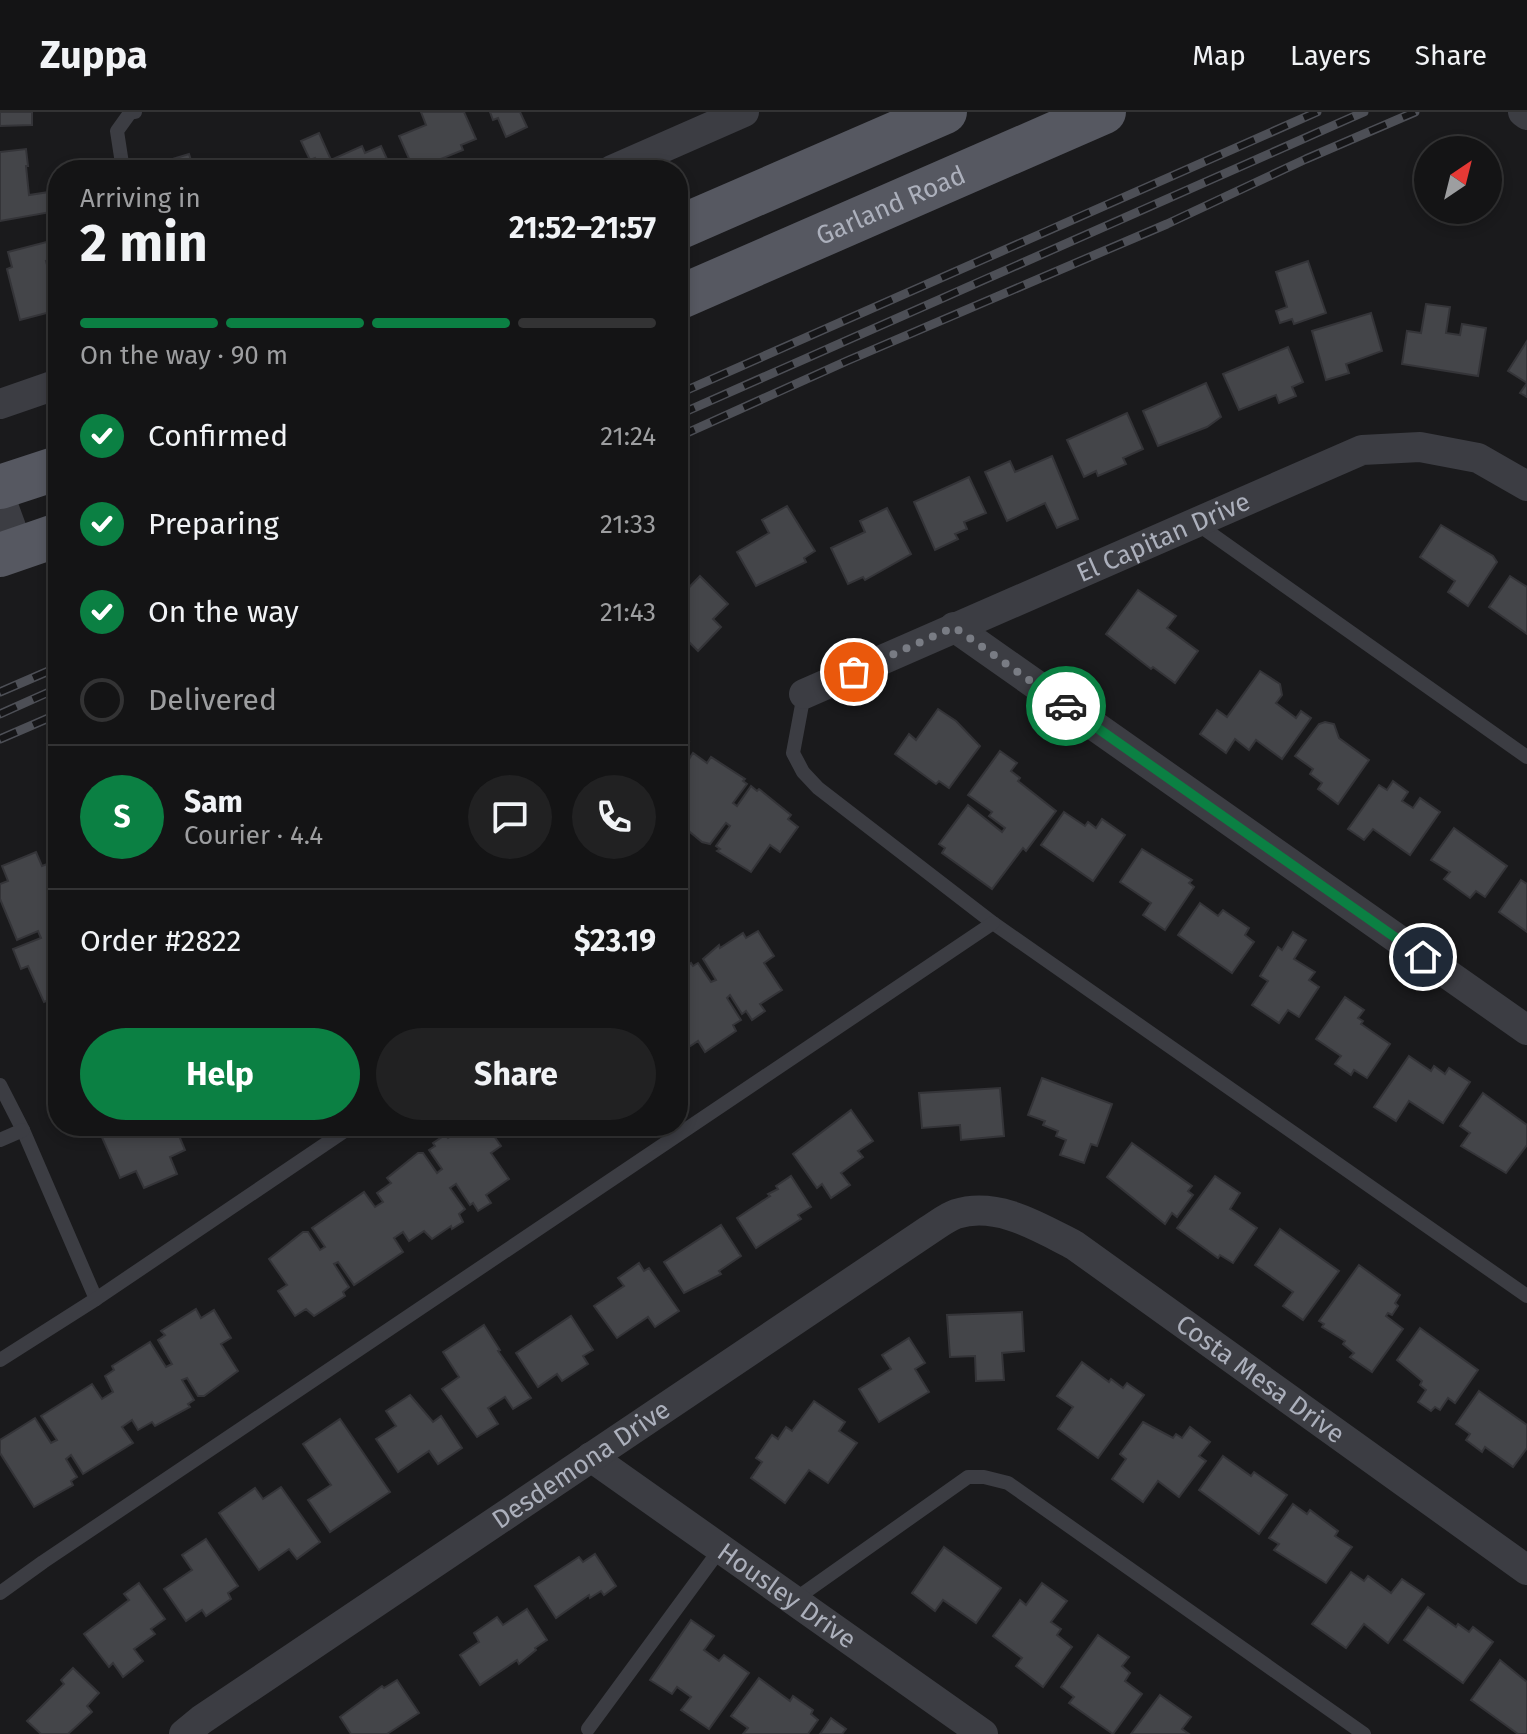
<!DOCTYPE html>
<html lang="en">
<head>
<meta charset="utf-8">
<style>
	body { margin:0; font-family:"Fira Sans",sans-serif; background:#212122; color:#f1f3f6; height:100vh; display:flex; flex-direction:column; font-size:30px; white-space:nowrap }
	* { box-sizing:border-box; margin:0 }
	p { font-size:26px; color:#9d9ea0 }
	.icon { flex:none; width:44px; height:44px; fill:none; stroke:currentColor; stroke-width:2; stroke-linecap:round; stroke-linejoin:round }
	.map { position:relative; flex:1; overflow:hidden }
	.panel { position:absolute; left:48px; top:48px; width:640px; height:976px; display:flex; flex-direction:column; background:#141415; border-radius:32px; box-shadow:0 4px 12px #0003,0 0 0 2px #333334 }
	.panel>* { flex:none }
	.needle { width:52px; rotate:35deg }
	.fabs { position:absolute; left:1414px; top:24px; display:grid; gap:16px }
	.fabs a { display:grid; place-items:center; width:88px; height:88px; border-radius:50%; background:#141415; box-shadow:0 4px 12px #0003,0 0 0 2px #333334; font-size:40px }
	.pin { position:absolute; display:grid; place-items:center; width:68px; height:68px; color:#fff; margin:-34px; border:4px solid #fff; border-radius:50%; box-shadow:0 2px 8px #0007 }
	.courier { position:absolute; display:grid; place-items:center; width:80px; height:80px; margin:-40px; border:6px solid #0b8043; border-radius:50%; background:#fff; color:#222; box-shadow:0 2px 10px #0007 }
	.overview em { font-style:normal; font-weight:700 }
	.overview div { display:flex; flex-direction:column-reverse }
	.overview { display:flex; align-items:center; justify-content:space-between; height:136px; padding:0 32px }
	h1 { font-size:52px; font-weight:700; line-height:60px }
	.bar { display:grid; grid-template-columns:repeat(4,1fr); gap:12px 8px; align-content:center; height:96px; padding:0 32px }
	.bar i { height:10px; border-radius:6px; background:#333334 }
	.bar .active { background:#0b8043 }
	.bar p { grid-column:span 4 }
	.line { display:flex; align-items:center; gap:20px; padding:0 32px; border-top:2px solid #333334 }
	.line div { flex:1 }
	.round { display:grid; place-items:center; flex:none; width:84px; height:84px; border-radius:42px; background:#212122 }
	ol { padding:0 32px; list-style:none }
	li { display:flex; align-items:center; gap:24px; height:88px }
	li p { margin-inline-start:auto }
	li .icon { padding:8px; border-radius:50%; background:#0b8043; color:#fff; stroke-width:4 }
	li:last-child { color:#9d9ea0 }
	li i { width:44px; height:44px; border:4px solid #333334; border-radius:50% }
	.cta { display:flex; gap:16px; margin-top:auto; padding:16px 32px }
	.cta a { flex:1; height:92px; border-radius:48px; background:#0b8043; color:#fff; font-size:32px; font-weight:700; line-height:92px; text-align:center }
	.cta a+a { background:#212122; color:#f1f3f6 }
	header { display:flex; align-items:center; gap:48px; box-sizing:border-box; height:112px; padding:0 40px; background:#141415; border-bottom:2px solid #333334 }
	header strong { font-size:38px }
	nav { display:flex; gap:44px; margin-inline-start:auto; font-size:28px }
	.map>svg:first-child { display:block }
	.building { fill:#444549; stroke:#343438; stroke-width:2 }
	.lines { fill:none; stroke-linecap:round; stroke-linejoin:round }
	.service { stroke:#3c3d43; stroke-width:14 }
	.minor { stroke:#3c3d43; stroke-width:30 }
	.primary { stroke:#565861; stroke-width:44 }
	.rail-casing { stroke:#4d4f56; stroke-width:9 }
	.rail { stroke:#151517; stroke-width:6; stroke-dasharray:18; stroke-linecap:butt }
	.done { stroke:#797c84; stroke-width:8; stroke-dasharray:0 14.4 }
	.route { stroke:#0b8043; stroke-width:10 }
	.labels { text-anchor:middle; dominant-baseline:central; stroke-width:6; stroke-linejoin:round; paint-order:stroke }
	.street-label { font-size:26px; fill:#acb0bc; stroke:#151517 }
</style>
</head>
<body>
<header>
<strong>Zuppa</strong>
<nav><a>Map</a><a>Layers</a><a>Share</a></nav>
</header>
<div class="map">
<svg width="1527" height="1622" viewBox="0 0 1527 1622">
	<rect width="100%" height="100%" fill="#1a1a1c"/>
	<g class="building">
		<path d="M0,0H32V13L0,14Z"/>
		<path d="M421,0H464L476,27L461,33L463,38L414,58L399,24L426,13Z"/>
		<path d="M490,0H520L527,15L506,25L498,6L493,8Z"/>
		<path d="M319,21L331,48L362,34L365,41L381,34L392,58H315L313,55L318,52L315,46L310,48L301,29Z"/>
		<path d="M26,37L28,54H26L29,83L49,80L51,100L0,109V40Z"/>
		<path d="M189,42L194,58H166L163,50Z"/>
		<path d="M284,48L288,58H256Z"/>
		<path d="M58,127V146L46,149L53,175L58,174V198L20,208L7,157L12,155L8,140Z"/>
		<path d="M1308,149L1326,201L1294,212L1292,207L1280,211L1276,199L1287,195L1276,160Z"/>
		<path d="M1426,192L1450,195L1446,221L1460,223L1462,212L1486,216L1478,264L1402,252L1407,219L1421,221Z"/>
		<path d="M1371,201L1382,239L1346,252L1349,261L1326,268L1312,219Z"/>
		<path d="M1527,229V285L1520,281L1527,271L1508,259Z"/>
		<path d="M1288,235L1303,270L1292,275L1296,284L1279,291L1276,283L1239,298L1223,262Z"/>
		<path d="M1206,271L1221,305L1207,315L1158,334L1143,299Z"/>
		<path d="M1127,301L1143,337L1123,346L1126,352L1098,364L1096,359L1084,365L1067,328Z"/>
		<path d="M1052,344L1078,407L1057,416L1045,391L1007,409L985,360L1010,349L1015,360Z"/>
		<path d="M969,365L986,401L964,410L967,417L955,422L958,427L935,438L914,390Z"/>
		<path d="M787,394L815,439L804,446L806,450L756,474L737,440L769,421L762,408Z"/>
		<path d="M887,396L911,442L865,468L863,465L848,472L831,436L865,420L860,409Z"/>
		<path d="M1441,413L1493,444L1497,450L1468,494L1448,480L1455,469L1420,445Z"/>
		<path d="M700,464L728,492L713,507L721,515L698,539L689,530L680,539L678,537V487Z"/>
		<path d="M1510,464L1527,475V522L1489,495Z"/>
		<path d="M1138,478L1176,504L1167,516L1198,539L1175,571L1153,555L1151,557L1106,522Z"/>
		<path d="M1260,559L1280,572L1282,583L1276,591L1296,606L1301,599L1311,606L1282,647L1256,628L1249,638L1235,627L1226,641L1200,622L1217,598L1227,605Z"/>
		<path d="M938,597L956,609L980,634L949,676L939,669L936,672L895,642L909,622L916,628Z"/>
		<path d="M1325,610L1334,612L1339,626L1369,648L1338,692L1318,677L1322,671L1310,662L1313,657L1295,644L1319,612Z"/>
		<path d="M678,623L689,630L678,644L687,650L693,641L707,651L711,645L745,667L743,669L747,672L733,691L737,694L751,674L757,679L759,677L791,703L788,707L798,715L780,740L770,733L751,760L717,739L720,737L716,734L730,714L726,711L710,732L702,730L678,710Z"/>
		<path d="M1000,639L1017,651L1011,659L1020,666L1018,669L1056,699L1026,739L1023,736L992,777L942,741L945,736L939,732L968,693L1002,720L1005,716L989,704L992,700L968,683Z"/>
		<path d="M1393,669L1408,680L1402,689L1413,696L1420,686L1440,700L1410,743L1373,717L1364,728L1348,717L1379,673L1387,678Z"/>
		<path d="M1064,700L1085,714L1088,710L1096,716L1102,707L1125,723L1093,769L1041,733Z"/>
		<path d="M1454,716L1507,754L1485,785L1476,779L1470,786L1444,767L1450,760L1431,748Z"/>
		<path d="M1142,737L1192,768L1189,771L1194,775L1165,818L1143,803L1151,791L1120,770Z"/>
		<path d="M36,740L42,754L58,748V884L44,890L28,854L21,857L13,837L41,826L38,819L17,828L0,787V772L8,769L2,754Z"/>
		<path d="M1521,768L1527,772V820L1499,800Z"/>
		<path d="M1200,791L1218,804L1223,798L1249,816L1245,823L1254,830L1232,861L1178,823Z"/>
		<path d="M758,819L774,844L764,851L782,878L760,892L765,899L752,908L746,899L742,902L730,883L727,886L741,908L733,913L736,919L705,940L698,929L683,939L678,932V862L691,851L693,854L698,851L711,870L716,868L703,847L719,833L720,836L743,821L746,826Z"/>
		<path d="M1293,820L1306,828L1294,847L1315,860L1309,868L1319,875L1299,905L1288,898L1279,911L1252,893L1268,869L1260,864L1278,835L1282,838Z"/>
		<path d="M1345,885L1364,898L1358,906L1363,909L1361,912L1390,932L1367,966L1354,958L1351,963L1335,952L1341,944L1316,927Z"/>
		<path d="M1409,944L1431,959L1434,954L1445,962L1449,956L1470,970L1443,1011L1409,989L1396,1009L1374,995Z"/>
		<path d="M1042,966L1112,992L1097,1034L1091,1032L1084,1051L1060,1043L1066,1028L1056,1024L1058,1019L1043,1013L1045,1009L1028,1003Z"/>
		<path d="M1000,976L1004,1024L961,1028L960,1013L922,1016L919,981Z"/>
		<path d="M1483,981L1527,1013V1033L1506,1061L1461,1034L1470,1021L1460,1014Z"/>
		<path d="M851,998L873,1029L858,1039L863,1045L841,1061L850,1073L831,1086L822,1072L817,1076L793,1042Z"/>
		<path d="M97,1014H175L185,1038L170,1045L177,1062L144,1076L136,1059L120,1066Z"/>
		<path d="M466,1014H469L472,1017L477,1014H487L501,1034L491,1041L509,1067L486,1083L491,1091L478,1099L473,1091L470,1093L456,1072L450,1076L465,1097L459,1102L463,1110L452,1117L451,1114L432,1127L424,1119L409,1129L403,1120L394,1126L403,1140L354,1173L338,1150L334,1152L349,1175L343,1180L345,1184L314,1204L306,1197L295,1204L278,1179L287,1173L269,1147L303,1120H308L320,1138L325,1135L312,1116L364,1080L375,1095L383,1090L377,1081L391,1071L387,1066L418,1041H423L437,1061L442,1057L429,1038L435,1034L433,1031L445,1023L448,1026Z"/>
		<path d="M1132,1031L1192,1074L1188,1079L1193,1083L1177,1105L1172,1101L1165,1112L1107,1065Z"/>
		<path d="M791,1064L811,1095L798,1103L801,1107L756,1136L737,1106L770,1084L768,1082L778,1077L776,1074Z"/>
		<path d="M1215,1064L1240,1081L1230,1097L1257,1116L1233,1151L1220,1143L1218,1146L1177,1116Z"/>
		<path d="M721,1113L741,1144L719,1159L721,1162L684,1181L664,1150Z"/>
		<path d="M1280,1117L1339,1159L1303,1208L1283,1194L1293,1180L1255,1153Z"/>
		<path d="M639,1151L644,1159L649,1156L679,1199L655,1215L648,1205L617,1226L594,1194L624,1174L618,1166Z"/>
		<path d="M1359,1153L1400,1183L1395,1191L1398,1194L1392,1203L1388,1201L1386,1204L1403,1217L1372,1260L1350,1245L1354,1241L1343,1232L1345,1229L1322,1215L1324,1212L1319,1209Z"/>
		<path d="M196,1197L201,1206L214,1198L231,1226L221,1232L238,1259L204,1284H198L187,1266L182,1268L194,1288L188,1292L190,1295L155,1314L152,1310L138,1318L132,1308L122,1315L133,1331L83,1362L71,1343L66,1347L77,1365L71,1369L73,1373L34,1395L0,1341V1328L35,1306L51,1331L57,1328L41,1304L92,1272L102,1287L113,1280L105,1264L114,1258L112,1254L150,1230L166,1255L172,1252L158,1228L165,1223L161,1219Z"/>
		<path d="M1022,1200L1024,1239L1002,1241L1004,1268L976,1269L975,1244L950,1245L947,1203Z"/>
		<path d="M571,1204L593,1238L583,1244L588,1252L562,1269L557,1262L538,1275L516,1241Z"/>
		<path d="M484,1213L500,1238L498,1239L531,1286L513,1297L505,1285L488,1296L498,1312L477,1325L442,1277L459,1265L443,1240Z"/>
		<path d="M1420,1216L1478,1258L1455,1291L1448,1286L1440,1298L1435,1295L1431,1299L1418,1290L1426,1278L1420,1273L1422,1269L1397,1248Z"/>
		<path d="M909,1226L925,1251L915,1257L929,1280L879,1310L859,1277L891,1257L882,1243Z"/>
		<path d="M1082,1250L1109,1270L1111,1267L1123,1276L1127,1271L1144,1283L1098,1346L1058,1317L1073,1295L1057,1284Z"/>
		<path d="M1479,1279L1527,1313V1336L1513,1355L1485,1335L1482,1340L1466,1328L1470,1322L1456,1312Z"/>
		<path d="M410,1283L433,1310L441,1304L462,1336L438,1352L429,1339L398,1360L376,1327L396,1314L386,1299Z"/>
		<path d="M814,1289L845,1310L839,1319L857,1331L828,1371L809,1358L785,1391L751,1366L762,1350L756,1346L772,1323L778,1327L786,1315L792,1319Z"/>
		<path d="M340,1307L390,1380L330,1420L308,1388L331,1373L303,1332Z"/>
		<path d="M1143,1310L1173,1326L1176,1322L1182,1326L1190,1315L1210,1330L1199,1344L1206,1349L1179,1385L1158,1369L1143,1390L1112,1367L1126,1347L1120,1342Z"/>
		<path d="M1223,1344L1251,1364L1254,1360L1287,1383L1259,1422L1199,1378Z"/>
		<path d="M281,1375L320,1430L297,1447L289,1437L259,1458L219,1401L255,1376L263,1387Z"/>
		<path d="M1293,1392L1307,1402L1310,1398L1338,1419L1335,1424L1352,1435L1326,1471L1274,1438L1279,1432L1269,1426Z"/>
		<path d="M206,1427L238,1474L228,1481L231,1487L206,1504L202,1498L186,1509L164,1477L192,1458L182,1443Z"/>
		<path d="M944,1435L1001,1476L976,1511L943,1488L935,1499L912,1481Z"/>
		<path d="M595,1442L616,1474L604,1483L601,1479L590,1486L589,1483L556,1506L535,1474L579,1445L583,1450Z"/>
		<path d="M1351,1460L1364,1469L1368,1464L1391,1481L1402,1467L1424,1482L1388,1531L1364,1512L1346,1536L1312,1512Z"/>
		<path d="M139,1471L165,1507L151,1517L155,1522L134,1537L143,1549L123,1565L113,1551L109,1555L84,1522L129,1488L124,1482Z"/>
		<path d="M1042,1471L1067,1489L1051,1510L1061,1517L1057,1523L1072,1535L1043,1575L1016,1554L1022,1546L993,1524L1020,1488L1026,1493Z"/>
		<path d="M1428,1495L1456,1515L1458,1512L1469,1520L1473,1515L1493,1530L1463,1571L1404,1528Z"/>
		<path d="M527,1497L547,1528L535,1536L536,1538L519,1552L517,1548L480,1573L460,1543L479,1530L474,1521L497,1505L503,1513Z"/>
		<path d="M691,1508L714,1524L704,1538L719,1549L724,1543L749,1561L709,1617L681,1598L691,1585L677,1575L672,1582L650,1568Z"/>
		<path d="M1098,1523L1129,1545L1122,1554L1130,1561L1125,1569L1142,1582L1113,1622L1069,1591L1074,1585L1061,1575Z"/>
		<path d="M1500,1548L1527,1570V1622H1518L1471,1588Z"/>
		<path d="M73,1556L99,1581L87,1594L92,1600L68,1622H41L27,1609L64,1572L61,1568Z"/>
		<path d="M759,1566L790,1589L793,1584L813,1598L811,1602L818,1608L808,1622H743L748,1616L731,1604Z"/>
		<path d="M397,1568L419,1601L387,1622H351L340,1605L382,1574L384,1576Z"/>
		<path d="M1160,1583L1191,1605L1182,1617L1189,1622H1131Z"/>
		<path d="M831,1606L846,1617L842,1622H820Z"/>
	</g>
	<g class="lines">
		<g class="service">
			<path d="M123,58L117,19L130,1L135,0"/>
			<path d="M1196,411L1527,645"/>
			<path d="M804,582L793,641L803,660L818,676L993,811L1527,1184"/>
			<path d="M0,973L23,1018L96,1187"/>
			<path d="M0,1028L23,1018"/>
			<path d="M0,1248L96,1187L352,1014"/>
			<path d="M0,1481L43,1450L993,811"/>
			<path d="M794,1488L968,1365H984L1008,1371L1364,1622"/>
			<path d="M588,1617L721,1436"/>
		</g>
		<g class="minor">
			<path d="M1523,0L1527,3"/>
			<path d="M612,58L744,0"/>
			<path d="M0,292L58,272"/>
			<path d="M0,385L19,437"/>
			<path d="M954,515L1527,918"/>
			<path id="s1" d="M804,582L1362,338L1420,335L1478,346L1527,374"/>
			<path id="s2" d="M591,1345L983,1622"/>
			<path id="s3" d="M184,1622L201,1608L929,1118C937,1113 947,1105 956,1102C997,1089 1039,1115 1074,1133L1527,1458"/>
		</g>
		<g class="primary">
			<path d="M678,116L945,0"/>
			<path id="s4" d="M678,186L1104,0"/>
			<path d="M0,375L58,356"/>
			<path d="M0,443L58,423"/>
		</g>
		<g class="rail-casing">
			<g id="rail">
				<path d="M678,282L1317,0"/>
				<path d="M678,303L1364,0"/>
				<path d="M678,325L849,248L1167,112L1306,47L1415,0"/>
				<path d="M0,580L58,555"/>
				<path d="M0,602L58,576"/>
				<path d="M0,627L58,602"/>
			</g>
		</g>
		<use href="#rail" class="rail"/>
	</g>
	<g class="lines">
		<path class="done" d="M854,560L954,515L1066,594"/>
		<path class="route" d="M1066,594L1423,845"/>
	</g>
	<g class="labels">
		<g class="street-label">
			<text stroke="none"><textPath href="#s4" startOffset="232">Garland Road</textPath></text>
			<text stroke="none"><textPath href="#s1" startOffset="392">El Capitan Drive</textPath></text>
			<text stroke="none"><textPath href="#s3" startOffset="1286">Costa Mesa Drive</textPath></text>
			<text stroke="none"><textPath href="#s3" startOffset="480">Desdemona Drive</textPath></text>
			<text stroke="none"><textPath href="#s2" startOffset="240">Housley Drive</textPath></text>
		</g>
	</g>
</svg>
<div class="fabs">
<a><svg class="needle" viewBox="-14 -14 28 28"><path d="M0-13l5 13h-10z" fill="#e53935"/><path d="M0 13l5-13h-10z" fill="#9d9ea0"/></svg></a>
</div>
<div class="pin" style="left:854px;top:560px;background:#ea580c"><svg class="icon" aria-label="bag" viewBox="0 0 24 24"><path d="M5 8h14l-1 12H6zM9 8a3 3 0 0 1 6 0"/></svg></div>
<div class="pin" style="left:1423px;top:845px;background:#1f2937"><svg class="icon" aria-label="home" viewBox="0 0 24 24"><path d="M3 11l9-7 9 7M6 9v11h12V9"/></svg></div>
<div class="courier" style="left:1066px;top:594px"><svg class="icon" aria-label="car" viewBox="0 0 24 24"><path d="M5 17H2v-5l4-1 3-4h7l3 4 3 1v5h-3M9 17h6M6 11h13"/><circle cx="7" cy="17" r="2"/><circle cx="17" cy="17" r="2"/></svg></div>
<section class="panel">
<div class="overview"><div><h1>2 min</h1><p>Arriving in</p></div><em>21:52–21:57</em></div>
<div class="bar"><i class="active"></i><i class="active"></i><i class="active"></i><i></i><p>On the way · 90 m</p></div>
<ol>
<li><svg class="icon" aria-label="check" viewBox="0 0 24 24"><path d="M5 12l5 5 9-10"/></svg>Confirmed<p>21:24</p></li>
<li><svg class="icon" aria-label="check" viewBox="0 0 24 24"><path d="M5 12l5 5 9-10"/></svg>Preparing<p>21:33</p></li>
<li><svg class="icon" aria-label="check" viewBox="0 0 24 24"><path d="M5 12l5 5 9-10"/></svg>On the way<p>21:43</p></li>
<li><i></i>Delivered</li>
</ol>
<div class="line" style="height:144px"><b class="round" style="background:#0b8043;color:#fff">S</b><div><b>Sam</b><p>Courier · 4.4</p></div><a class="round"><svg class="icon" aria-label="chat" viewBox="0 0 24 24"><path d="M4 5h16v11H9l-5 4z"/></svg></a><a class="round"><svg class="icon" aria-label="phone" viewBox="0 0 24 24"><path d="M5 4h4l2 5-3 2q2 4 5 5l2-3 5 2v4C11 20 4 13 5 4z"/></svg></a></div>
<div class="line" style="height:104px"><div>Order #2822</div><b>$23.19</b></div>
<div class="cta"><a>Help</a><a>Share</a></div>
</section>
</div>
</body>
</html>
